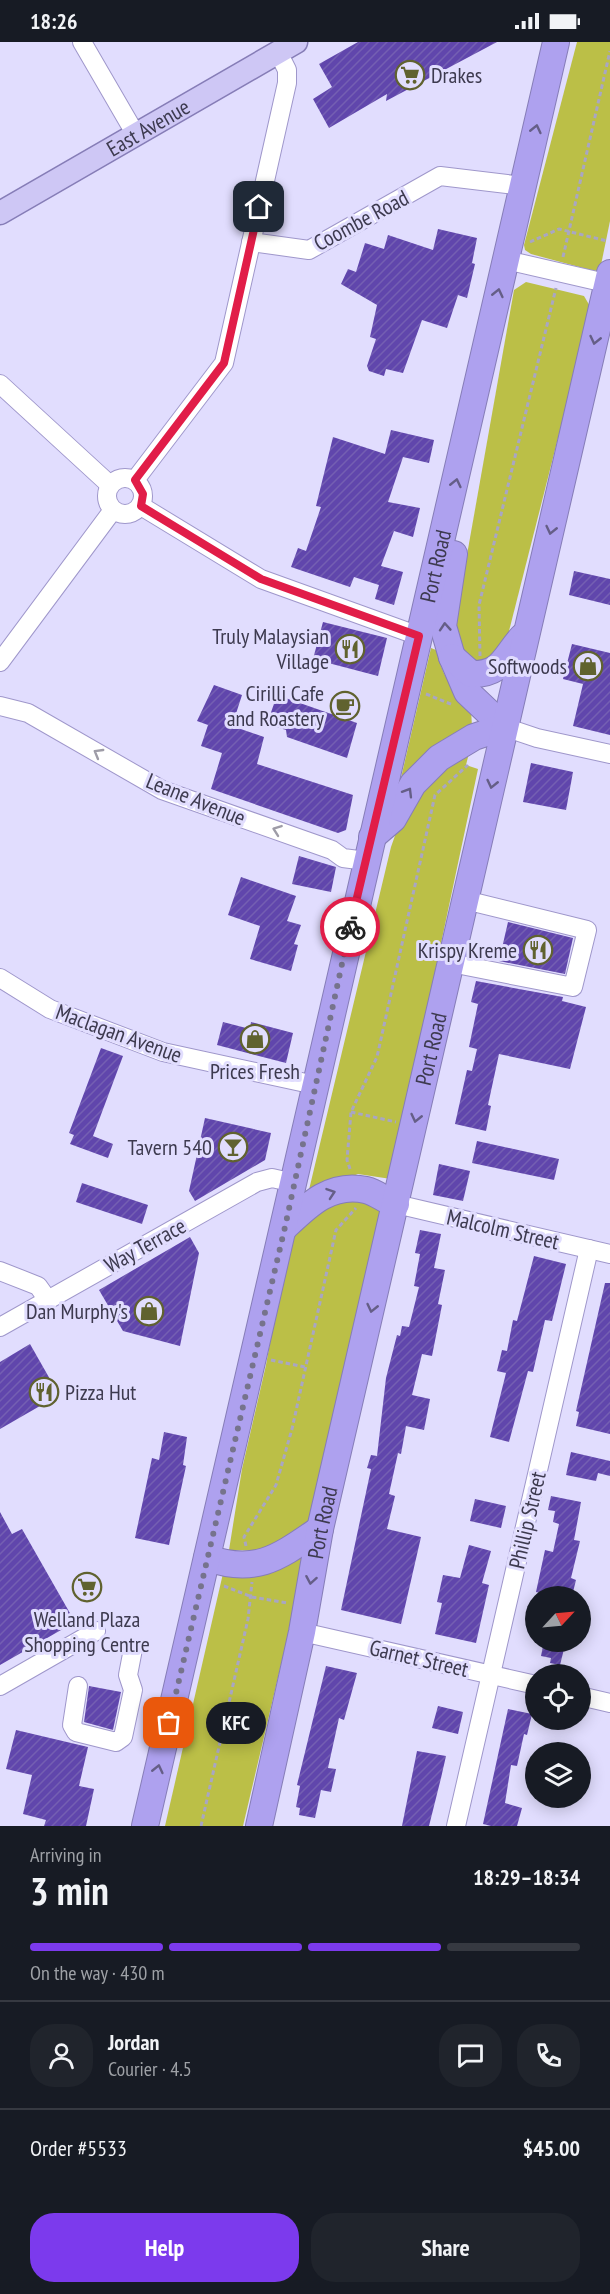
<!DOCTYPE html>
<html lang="en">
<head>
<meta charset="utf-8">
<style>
	body { margin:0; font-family:"PT Sans Narrow",sans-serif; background:#20242c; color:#f1f3f6; height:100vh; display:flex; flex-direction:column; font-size:22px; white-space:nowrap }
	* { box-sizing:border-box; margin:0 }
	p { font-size:20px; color:#9ea1a6 }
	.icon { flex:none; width:33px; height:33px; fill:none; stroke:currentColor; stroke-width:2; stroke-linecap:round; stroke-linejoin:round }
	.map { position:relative; height:1784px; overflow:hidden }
	.sheet { display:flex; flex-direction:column; background:#171b24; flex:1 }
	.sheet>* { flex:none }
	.needle { width:39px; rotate:64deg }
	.fabs { position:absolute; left:525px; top:1544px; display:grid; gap:12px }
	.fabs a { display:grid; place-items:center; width:66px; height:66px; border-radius:50%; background:#171b24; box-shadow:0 3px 15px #0003; font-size:30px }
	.pin { position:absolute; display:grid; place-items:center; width:51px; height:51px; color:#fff; margin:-26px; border-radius:12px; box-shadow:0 3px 9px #0006 }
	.courier { position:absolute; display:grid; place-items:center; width:60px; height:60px; margin:-30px; border:4px solid #e11d48; border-radius:50%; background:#fff; color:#222; box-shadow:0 2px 8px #0007 }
	.bubble { position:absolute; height:42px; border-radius:21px; background:#171b24; box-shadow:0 3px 15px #0003; font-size:20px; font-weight:700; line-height:42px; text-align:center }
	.headline em { font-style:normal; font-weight:700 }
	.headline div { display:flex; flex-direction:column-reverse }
	.headline { display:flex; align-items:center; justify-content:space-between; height:102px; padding:0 30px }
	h1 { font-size:39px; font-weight:700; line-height:45px }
	.bar { display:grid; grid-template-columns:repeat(4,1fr); gap:9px 6px; align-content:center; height:72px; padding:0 30px }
	.bar i { height:8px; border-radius:4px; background:#363941 }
	.bar .on { background:#7c3aed }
	.bar p { grid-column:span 4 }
	.line { display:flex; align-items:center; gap:15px; padding:0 30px; border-top:2px solid #363941 }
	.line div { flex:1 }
	.round { display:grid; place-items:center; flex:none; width:63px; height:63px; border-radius:24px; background:#20242c }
	.action { display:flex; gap:12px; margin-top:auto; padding:12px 30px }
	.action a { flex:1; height:69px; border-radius:24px; background:#7c3aed; color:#fff; font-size:24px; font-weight:700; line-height:69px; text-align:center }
	.action a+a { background:#20242c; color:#f1f3f6 }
	.status { display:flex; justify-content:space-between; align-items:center; height:42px; padding:0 30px; background:#171b24; direction:ltr }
	.status svg { height:16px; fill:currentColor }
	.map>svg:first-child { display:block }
	.grass { fill:#bbbf47 }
	.building { fill:url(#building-hatch) }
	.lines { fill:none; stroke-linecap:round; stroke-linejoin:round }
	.minor-casing { stroke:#9f97cb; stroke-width:20 }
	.major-casing { stroke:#867db7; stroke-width:25 }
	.highway-casing { stroke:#867db7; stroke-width:28 }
	.path { stroke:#a9a6c3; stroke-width:3; stroke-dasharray:4.5 3; stroke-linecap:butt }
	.minor { stroke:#fff; stroke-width:18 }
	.major { stroke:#cec7f5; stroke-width:22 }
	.highway { stroke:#aea1ef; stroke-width:26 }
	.oneway { stroke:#655e87 }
	.oneway2 { stroke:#9e9ca7 }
	.done { stroke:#76738c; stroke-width:6; stroke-dasharray:0 10.8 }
	.route { stroke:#e11d48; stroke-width:8 }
	.labels { text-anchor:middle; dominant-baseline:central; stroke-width:6; stroke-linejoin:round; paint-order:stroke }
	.poi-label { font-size:22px; fill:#3d3a4f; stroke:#e1ddfe; text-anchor:end }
	.street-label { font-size:22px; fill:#3d3a4f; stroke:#e1ddfe }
</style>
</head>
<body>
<div class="status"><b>18:26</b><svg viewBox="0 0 49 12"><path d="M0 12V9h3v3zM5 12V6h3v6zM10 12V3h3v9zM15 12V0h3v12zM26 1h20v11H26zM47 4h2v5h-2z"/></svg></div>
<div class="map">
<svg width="610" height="1784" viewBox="0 0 610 1784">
	<defs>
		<pattern id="building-hatch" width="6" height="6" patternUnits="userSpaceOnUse" patternTransform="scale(1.5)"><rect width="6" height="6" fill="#6046ac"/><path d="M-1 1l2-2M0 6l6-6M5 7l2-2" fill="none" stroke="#745fb2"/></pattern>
	</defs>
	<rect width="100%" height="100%" fill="#e1ddfe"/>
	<g class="grass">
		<path d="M577,0H610V179L601,223L599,228L594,229L531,212L525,208L524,203Z"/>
		<path d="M526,240L584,254L591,266L506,601L496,616L473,621L460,608L454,586L514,248Z"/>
		<path d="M431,606L436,608C443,633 451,649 471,667L472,685C439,698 427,711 405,737L401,736Z"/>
		<path d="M472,699L466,723L478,727L391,1137L358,1132L308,1152L391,805L404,768Z"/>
		<path d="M341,1152L387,1166L318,1472L304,1489L264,1509L229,1508L242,1427L266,1323L286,1211L310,1166Z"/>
		<path d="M309,1504L243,1784H165L224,1527Z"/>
	</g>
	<g class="building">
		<path d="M358,0H497L386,59L387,52L329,86L313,57L332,45L319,22Z"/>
		<path d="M438,187L477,196L472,221L475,222L467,256L458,253L447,286L422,278L403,331L386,327L384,334L369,329L367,324L376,297L370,295L377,263L341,242L348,227L356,230L365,201L384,207L388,193L433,208Z"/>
		<path d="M391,388L434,398L429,421L403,415L388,460L420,466L413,495L394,489L381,524L403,530L394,563L375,557L379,543L354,535L350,545L291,525L298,506L306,509L321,465L316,464L333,395L385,412Z"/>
		<path d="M574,529L610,537V563L569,553Z"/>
		<path d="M323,580L387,596L378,634L313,617Z"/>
		<path d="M572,602L610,611V693L573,684L583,642L563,637Z"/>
		<path d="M214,643L242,653L232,684L264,695L257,722L353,753L346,788L338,791L211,747L222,711L201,704L208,683L197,679Z"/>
		<path d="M277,653L357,681L347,716L287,695L286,688L267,682Z"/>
		<path d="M531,721L573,730L566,768L523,760Z"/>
		<path d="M299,814L336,825L331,850L292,842Z"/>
		<path d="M241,835L296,854L287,879L301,883L294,902L298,903L291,929L250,917L260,884L228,873Z"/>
		<path d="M508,880L573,896L565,932L499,919Z"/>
		<path d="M476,939L563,955L562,959L586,965L570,1027L499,1012L488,1063L491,1064L486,1089L455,1082L467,1028L472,1029L477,1007L469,1005L478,962L471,960Z"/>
		<path d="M223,980L250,987L251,980L293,991L286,1021L217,1003Z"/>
		<path d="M101,1006L123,1014L93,1094L113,1102L108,1116L70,1102L74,1093L69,1091Z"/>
		<path d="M205,1076L271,1091L265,1118L195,1159L189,1149Z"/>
		<path d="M477,1099L559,1117L554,1138L472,1121Z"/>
		<path d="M439,1122L470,1129L463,1159L433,1153Z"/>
		<path d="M82,1141L148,1163L142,1182L76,1160Z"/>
		<path d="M420,1188L441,1192L434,1226L445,1228L438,1262L442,1263L432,1314L422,1312L412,1353L430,1357L424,1388L406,1384L401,1412L398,1411L389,1452L395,1454L387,1487L421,1495L401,1582L341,1568L371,1427L367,1426L371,1413L377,1414L386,1336L397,1293L400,1294L402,1284L409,1285L419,1245L414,1244L420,1212L415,1211Z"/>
		<path d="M190,1195L199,1211L180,1304L123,1289L99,1248Z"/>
		<path d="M534,1214L566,1222L552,1279L545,1278L533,1330L528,1329L509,1400L490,1395L506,1331L497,1329L502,1308L507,1309L513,1278L517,1279Z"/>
		<path d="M605,1241H610V1392L576,1384L579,1370L576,1369Z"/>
		<path d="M30,1302L59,1353L0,1387V1320Z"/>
		<path d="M164,1390L187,1395L183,1423L186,1424L169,1503L135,1496L152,1416L159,1418Z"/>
		<path d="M571,1410L610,1419V1434L598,1431L596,1439L566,1433Z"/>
		<path d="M551,1454L581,1460L574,1498L580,1499L571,1536L576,1538L572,1554H551L536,1550L545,1508L553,1510L559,1482L553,1480L555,1469L548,1468Z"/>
		<path d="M475,1457L506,1464L501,1486L470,1479Z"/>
		<path d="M0,1470L12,1492L22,1487L75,1580L0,1623Z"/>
		<path d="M469,1503L491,1509L482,1541L489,1543L476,1601L435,1592L442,1561L437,1560L443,1533L460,1536Z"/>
		<path d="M544,1599H566L560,1623L550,1621L551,1616L541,1614Z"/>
		<path d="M326,1624L357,1631L344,1678L339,1676L328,1726L336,1727L331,1750L321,1748L315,1776L299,1773L300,1766L296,1765L300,1744L297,1743Z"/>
		<path d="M89,1644L121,1650L113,1688L84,1680Z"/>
		<path d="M438,1664L463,1670L458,1692L432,1686Z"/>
		<path d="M508,1667L532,1672L527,1693L524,1692L517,1724L511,1723L505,1761L522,1766L517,1784H491L483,1782Z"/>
		<path d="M16,1688L88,1705L79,1744L94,1747L86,1784H44L46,1778L23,1772L32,1733L6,1727Z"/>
		<path d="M417,1709L446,1714L441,1736L429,1784H402Z"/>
	</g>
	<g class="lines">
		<g class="minor-casing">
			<g id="minor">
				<path d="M82,0L136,93"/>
				<path d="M251,200L309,208L440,134L523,144"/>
				<path d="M506,218L610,242"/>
				<path d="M0,342L110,443"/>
				<circle cx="125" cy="454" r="18"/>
				<path d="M135,438L224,321L287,41V28L278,10"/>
				<path d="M141,464L261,537L419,594"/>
				<path d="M0,620L113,468"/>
				<path d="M0,664L28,671L162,748L332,808L343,816L366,819"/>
				<path d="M504,685L537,696L610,712"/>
				<path d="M451,921L573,945L587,888L465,858"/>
				<path d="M0,936L50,967L163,1010L315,1043"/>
				<path d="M396,1162L610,1212"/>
				<path d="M0,1229L38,1244L48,1258"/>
				<path d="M0,1285L257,1140L272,1136L294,1141"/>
				<path d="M302,1590L536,1643"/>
				<path d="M0,1644L96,1589"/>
				<path d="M78,1644L72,1683L76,1690L116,1700L123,1695L133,1648L128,1633L133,1607"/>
				<path d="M580,1654L610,1661"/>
				<path d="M456,1784L589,1207"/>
			</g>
		</g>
		<g class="major-casing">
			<g id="major">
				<path id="s1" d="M0,171L296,0"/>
			</g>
		</g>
		<g class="highway-casing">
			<g id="highway">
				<path d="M454,512L443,584L452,615L467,650L504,685"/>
				<path d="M452,615L471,632C502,633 504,615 522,595"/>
				<path d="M372,795L393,777L413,742L439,716L474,695L504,685"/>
				<path d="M285,1185C308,1163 331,1140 366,1148C378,1151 385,1159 396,1162"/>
				<path d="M207,1516C257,1533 279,1515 320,1487"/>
				<path id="s2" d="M145,1784L556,0"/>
				<path id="s3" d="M259,1784L302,1590L320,1487L610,231"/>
			</g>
		</g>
		<g class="path">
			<path d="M530,200L559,187L607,199"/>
			<path d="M563,215L610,9"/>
			<path d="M480,614L479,563L556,246"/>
			<path d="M426,652L453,663"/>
			<path d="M351,1070L396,1080"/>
			<path d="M350,1127L347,1118L351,1070L377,1015L435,753L468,723"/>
			<path d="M271,1318L305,1325"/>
			<path d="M246,1504L244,1495L276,1443L292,1387L336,1188L356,1166"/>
			<path d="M224,1544L252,1555L288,1561"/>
			<path d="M201,1784L248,1577L252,1540"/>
		</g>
		<use href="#minor" class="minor"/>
		<use href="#major" class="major"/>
		<use href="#highway" class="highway"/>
	</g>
	<defs><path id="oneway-chevron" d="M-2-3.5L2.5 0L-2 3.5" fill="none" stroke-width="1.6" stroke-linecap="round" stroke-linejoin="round" transform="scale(1.5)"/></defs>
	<g class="oneway">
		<use href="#oneway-chevron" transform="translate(536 87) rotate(-77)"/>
		<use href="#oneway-chevron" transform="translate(498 251) rotate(-77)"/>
		<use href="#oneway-chevron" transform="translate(595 298) rotate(103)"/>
		<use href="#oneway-chevron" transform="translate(456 441) rotate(-77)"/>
		<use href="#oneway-chevron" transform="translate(551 488) rotate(103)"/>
		<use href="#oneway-chevron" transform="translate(445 585) rotate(-94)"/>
		<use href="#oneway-chevron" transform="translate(492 742) rotate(103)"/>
		<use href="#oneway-chevron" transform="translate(408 750) rotate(-59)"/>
		<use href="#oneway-chevron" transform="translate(416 1076) rotate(103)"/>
		<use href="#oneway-chevron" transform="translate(331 1151) rotate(-19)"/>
		<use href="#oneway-chevron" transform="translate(372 1266) rotate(103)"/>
		<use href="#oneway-chevron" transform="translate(311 1538) rotate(100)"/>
		<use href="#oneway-chevron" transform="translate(158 1727) rotate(-77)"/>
	</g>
	<g class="oneway2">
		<use href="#oneway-chevron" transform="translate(98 711) rotate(-150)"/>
		<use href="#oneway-chevron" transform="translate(277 788) rotate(-160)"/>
	</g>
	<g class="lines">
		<path class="done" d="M169,1681L285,1185L350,885"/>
		<path class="route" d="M259,165L224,321L135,438L143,452L141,464L261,537L419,594L350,885"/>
	</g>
	<defs>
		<g id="supermarket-ring" transform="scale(1.5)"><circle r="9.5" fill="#e1ddfe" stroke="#60622f" stroke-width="1.5"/><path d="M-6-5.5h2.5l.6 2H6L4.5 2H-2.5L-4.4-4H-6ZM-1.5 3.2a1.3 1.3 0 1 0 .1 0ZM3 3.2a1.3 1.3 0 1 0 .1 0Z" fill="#60622f"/></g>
		<g id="restaurant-ring" transform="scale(1.5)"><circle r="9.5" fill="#e1ddfe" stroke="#60622f" stroke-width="1.5"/><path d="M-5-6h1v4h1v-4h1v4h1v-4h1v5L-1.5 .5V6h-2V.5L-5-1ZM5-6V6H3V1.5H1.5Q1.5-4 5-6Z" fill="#60622f"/></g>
		<g id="shop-ring" transform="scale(1.5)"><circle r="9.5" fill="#e1ddfe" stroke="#60622f" stroke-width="1.5"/><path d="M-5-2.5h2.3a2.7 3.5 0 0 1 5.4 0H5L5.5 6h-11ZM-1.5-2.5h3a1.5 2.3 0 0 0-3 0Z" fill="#60622f"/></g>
		<g id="cafe-ring" transform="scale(1.5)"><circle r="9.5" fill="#e1ddfe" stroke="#60622f" stroke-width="1.5"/><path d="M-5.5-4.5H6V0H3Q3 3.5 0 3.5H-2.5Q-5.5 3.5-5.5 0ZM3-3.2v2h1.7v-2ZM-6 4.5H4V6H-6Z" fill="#60622f"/></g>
		<g id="bar-ring" transform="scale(1.5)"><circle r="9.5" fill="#e1ddfe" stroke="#60622f" stroke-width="1.5"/><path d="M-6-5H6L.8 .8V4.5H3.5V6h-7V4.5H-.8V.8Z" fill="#60622f"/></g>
	</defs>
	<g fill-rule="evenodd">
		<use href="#supermarket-ring" x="410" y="33"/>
		<use href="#restaurant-ring" x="350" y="607"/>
		<use href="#shop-ring" x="588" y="624"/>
		<use href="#cafe-ring" x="345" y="664"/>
		<use href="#restaurant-ring" x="538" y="908"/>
		<use href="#shop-ring" x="255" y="997"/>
		<use href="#bar-ring" x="233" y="1105"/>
		<use href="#shop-ring" x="149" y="1269"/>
		<use href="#restaurant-ring" x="44" y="1350"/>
		<use href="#supermarket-ring" x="87" y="1545"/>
	</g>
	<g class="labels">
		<g class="poi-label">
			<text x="431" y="33" text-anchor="start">Drakes</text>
			<text x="329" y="594">Truly Malaysian<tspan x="329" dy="25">Village</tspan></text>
			<text x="567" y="624">Softwoods</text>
			<text x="324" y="651">Cirilli Cafe<tspan x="324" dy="25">and Roastery</tspan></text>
			<text x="517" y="908">Krispy Kreme</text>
			<text x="255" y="1029" text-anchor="middle">Prices Fresh</text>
			<text x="212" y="1105">Tavern 540</text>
			<text x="128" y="1269">Dan Murphy's</text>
			<text x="65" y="1350" text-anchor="start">Pizza Hut</text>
			<text x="87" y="1577" text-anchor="middle">Welland Plaza<tspan x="87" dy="25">Shopping Centre</tspan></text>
		</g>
		<g class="street-label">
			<text stroke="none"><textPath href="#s1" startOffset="171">East Avenue</textPath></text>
			<text transform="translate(361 178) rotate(-28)">Coombe Road</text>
			<text stroke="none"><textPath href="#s2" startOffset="1293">Port Road</textPath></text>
			<text transform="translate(196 757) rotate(22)">Leane Avenue</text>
			<text transform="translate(119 991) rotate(20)">Maclagan Avenue</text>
			<text stroke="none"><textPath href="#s3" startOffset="796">Port Road</textPath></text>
			<text transform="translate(503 1187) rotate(13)">Malcolm Street</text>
			<text transform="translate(145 1203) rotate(-29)">Way Terrace</text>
			<text transform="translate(527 1478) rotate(-77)">Phillip Street</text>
			<text stroke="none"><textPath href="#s3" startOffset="310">Port Road</textPath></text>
			<text transform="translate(419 1616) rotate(13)">Garnet Street</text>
		</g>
	</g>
</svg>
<div class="fabs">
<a><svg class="needle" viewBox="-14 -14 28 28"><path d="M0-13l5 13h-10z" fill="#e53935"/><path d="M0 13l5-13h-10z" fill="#9ea1a6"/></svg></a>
<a><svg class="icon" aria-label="locate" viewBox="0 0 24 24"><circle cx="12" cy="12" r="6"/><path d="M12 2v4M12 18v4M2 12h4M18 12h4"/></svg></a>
<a><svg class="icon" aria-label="layers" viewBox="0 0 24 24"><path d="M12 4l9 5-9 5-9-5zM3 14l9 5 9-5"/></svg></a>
</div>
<div class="pin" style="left:169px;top:1681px;background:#ea580c"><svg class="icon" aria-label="bag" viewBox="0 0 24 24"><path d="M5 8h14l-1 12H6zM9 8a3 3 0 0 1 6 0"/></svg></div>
<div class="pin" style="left:259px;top:165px;background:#1f2937"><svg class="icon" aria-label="home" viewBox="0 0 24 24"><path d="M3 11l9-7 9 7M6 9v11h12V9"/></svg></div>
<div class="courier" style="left:350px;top:885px"><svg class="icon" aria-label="bike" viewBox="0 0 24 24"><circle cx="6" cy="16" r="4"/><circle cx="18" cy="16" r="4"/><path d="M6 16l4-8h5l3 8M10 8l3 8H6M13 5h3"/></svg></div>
<div class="bubble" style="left:206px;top:1660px;width:60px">KFC</div>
</div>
<section class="sheet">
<div class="headline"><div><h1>3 min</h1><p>Arriving in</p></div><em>18:29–18:34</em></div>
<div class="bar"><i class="on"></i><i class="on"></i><i class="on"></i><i></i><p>On the way · 430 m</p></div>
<div class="line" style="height:108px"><a class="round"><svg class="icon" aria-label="person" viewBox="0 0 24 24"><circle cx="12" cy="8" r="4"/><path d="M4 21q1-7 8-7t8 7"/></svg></a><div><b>Jordan</b><p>Courier · 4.5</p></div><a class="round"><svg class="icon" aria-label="chat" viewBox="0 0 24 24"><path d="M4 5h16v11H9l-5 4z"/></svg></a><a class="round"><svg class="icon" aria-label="phone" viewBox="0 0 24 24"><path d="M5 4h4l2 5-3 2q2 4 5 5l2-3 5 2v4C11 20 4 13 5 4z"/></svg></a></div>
<div class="line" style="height:78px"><div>Order #5533</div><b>$45.00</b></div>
<div class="action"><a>Help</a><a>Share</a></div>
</section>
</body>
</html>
